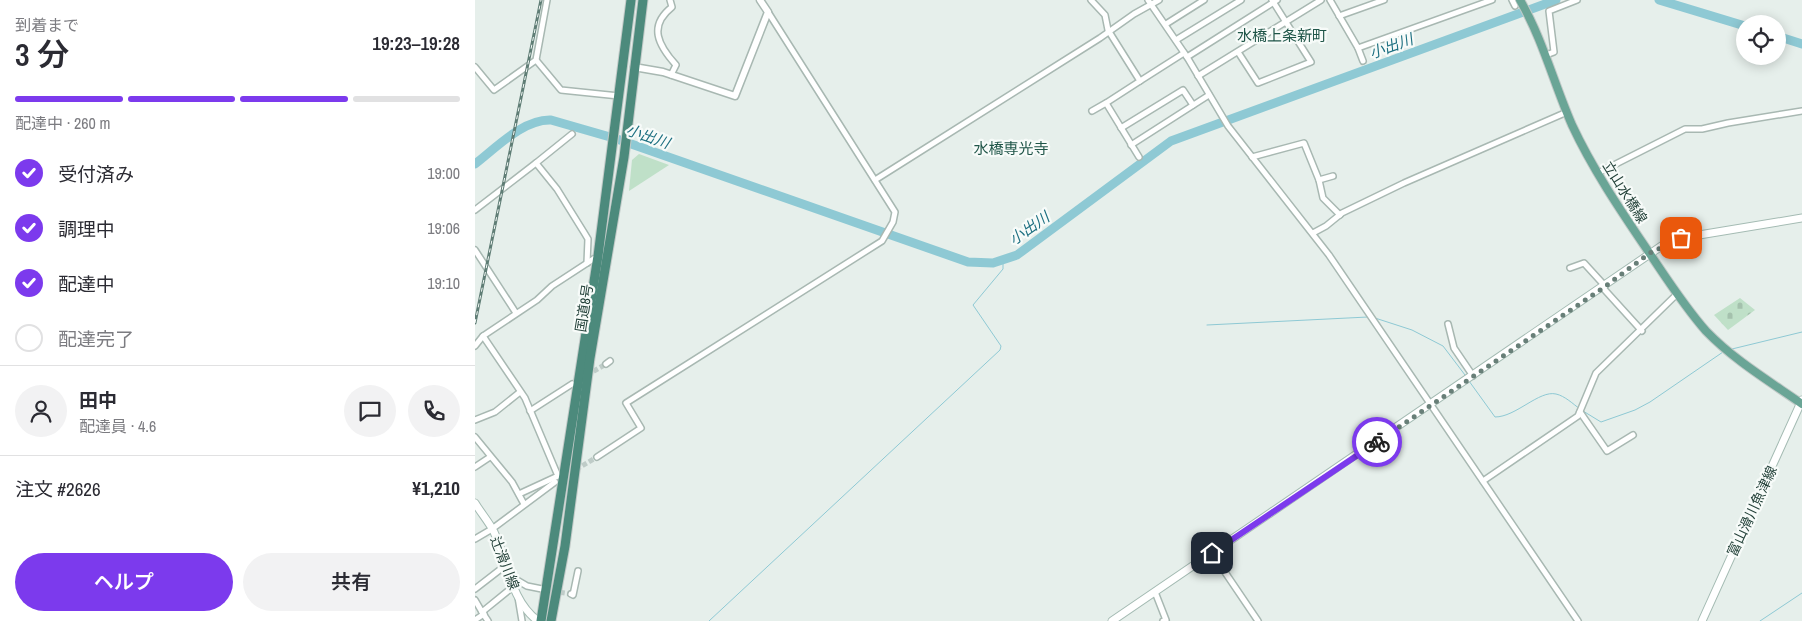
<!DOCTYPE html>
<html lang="ja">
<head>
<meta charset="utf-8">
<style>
	body { margin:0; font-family:"Archivo Narrow","Noto Sans JP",sans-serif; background:#f2f2f3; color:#2b2b33; height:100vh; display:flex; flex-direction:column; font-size:19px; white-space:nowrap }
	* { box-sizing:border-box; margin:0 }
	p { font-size:16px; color:#7c7c81 }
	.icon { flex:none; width:28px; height:28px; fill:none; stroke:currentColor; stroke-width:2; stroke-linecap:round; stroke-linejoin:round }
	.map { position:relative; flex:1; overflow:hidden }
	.panel { display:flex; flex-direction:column; background:#fff; width:475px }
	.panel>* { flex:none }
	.fabs { position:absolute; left:1261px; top:15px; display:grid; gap:10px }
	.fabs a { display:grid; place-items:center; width:50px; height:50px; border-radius:50%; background:#fff; box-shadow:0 2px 12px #0003; font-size:25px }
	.pin { position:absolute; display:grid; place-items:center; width:42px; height:42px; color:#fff; margin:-21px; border-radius:10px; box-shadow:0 2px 8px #0006 }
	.courier { position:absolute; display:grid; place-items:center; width:50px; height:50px; margin:-25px; border:4px solid #7c3aed; border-radius:50%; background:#fff; color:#222; box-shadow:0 1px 6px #0007 }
	.overview em { font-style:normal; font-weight:600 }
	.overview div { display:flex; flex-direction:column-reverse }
	.overview { display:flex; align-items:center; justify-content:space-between; height:85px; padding:0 15px }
	h1 { font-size:32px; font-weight:600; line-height:38px }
	.bar { display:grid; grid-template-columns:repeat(4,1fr); gap:8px 5px; align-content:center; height:60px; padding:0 15px }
	.bar i { height:6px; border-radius:4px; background:#e1e1e2 }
	.bar .on { background:#7c3aed }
	.bar p { grid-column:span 4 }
	.line { display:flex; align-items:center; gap:12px; padding:0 15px; border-top:1px solid #e1e1e2 }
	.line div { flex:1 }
	.round { display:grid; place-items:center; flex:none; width:52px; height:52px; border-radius:26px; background:#f2f2f3 }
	ol { padding:0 15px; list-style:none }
	li { display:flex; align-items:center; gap:15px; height:55px }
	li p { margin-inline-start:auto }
	li .icon { padding:5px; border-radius:50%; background:#7c3aed; color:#fff; stroke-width:4 }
	li:last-child { color:#7c7c81 }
	li i { width:28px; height:28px; border:2px solid #e1e1e2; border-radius:50% }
	.cta { display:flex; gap:10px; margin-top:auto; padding:10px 15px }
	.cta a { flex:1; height:58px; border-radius:30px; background:#7c3aed; color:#fff; font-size:20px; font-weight:600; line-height:58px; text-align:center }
	.cta a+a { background:#f2f2f3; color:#2b2b33 }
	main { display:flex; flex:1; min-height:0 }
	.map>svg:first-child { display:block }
	.grass { fill:#bfe0c8 }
	.cemetery { fill:url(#cemetery-stones) }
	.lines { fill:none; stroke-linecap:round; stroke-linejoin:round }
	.stream { stroke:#8ec9d4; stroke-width:1 }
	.river { stroke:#8ec9d4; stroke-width:9 }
	.minor-tunnel { stroke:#bfccc8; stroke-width:5; stroke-dasharray:5 2.5; stroke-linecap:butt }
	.minor-casing { stroke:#a8b8b2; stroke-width:8 }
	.tertiary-casing { stroke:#a8b8b2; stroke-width:9 }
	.secondary-casing { stroke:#a4bbb3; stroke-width:9 }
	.primary-casing { stroke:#c2cac8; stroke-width:10 }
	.trunk-casing { stroke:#c2cac8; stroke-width:11 }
	.minor { stroke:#fff; stroke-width:5 }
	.tertiary { stroke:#fff; stroke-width:6 }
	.secondary { stroke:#fff; stroke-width:7 }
	.primary { stroke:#6aa596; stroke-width:8 }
	.trunk { stroke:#4c8a7c; stroke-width:9 }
	.rail-casing { stroke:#5f7d75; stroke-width:3 }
	.rail { stroke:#f7fbf9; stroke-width:1; stroke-dasharray:4; stroke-linecap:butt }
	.done { stroke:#687f78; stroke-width:5; stroke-dasharray:0 9 }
	.route { stroke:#7c3aed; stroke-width:6 }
	.labels { text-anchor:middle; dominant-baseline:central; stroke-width:4.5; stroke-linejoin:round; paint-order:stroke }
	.street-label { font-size:14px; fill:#24423a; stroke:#f7fbf9 }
	.neighbourhood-label { font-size:15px; fill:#1f5548; stroke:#f7fbf9 }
	.water-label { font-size:15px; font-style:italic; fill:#1c6f80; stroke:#f7fbf9 }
</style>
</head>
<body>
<main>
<section class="panel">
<div class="overview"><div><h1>3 分</h1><p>到着まで</p></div><em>19:23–19:28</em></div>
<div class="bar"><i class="on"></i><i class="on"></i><i class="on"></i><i></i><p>配達中 · 260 m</p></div>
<ol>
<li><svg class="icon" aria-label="check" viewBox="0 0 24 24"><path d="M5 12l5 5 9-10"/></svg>受付済み<p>19:00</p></li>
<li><svg class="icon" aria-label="check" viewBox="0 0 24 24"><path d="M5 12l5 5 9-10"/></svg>調理中<p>19:06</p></li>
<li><svg class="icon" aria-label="check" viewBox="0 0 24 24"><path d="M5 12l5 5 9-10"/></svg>配達中<p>19:10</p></li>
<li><i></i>配達完了</li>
</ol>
<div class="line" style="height:90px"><a class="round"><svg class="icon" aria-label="person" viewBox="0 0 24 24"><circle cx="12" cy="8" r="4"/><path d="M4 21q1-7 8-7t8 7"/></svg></a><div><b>田中</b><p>配達員 · 4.6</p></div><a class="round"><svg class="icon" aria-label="chat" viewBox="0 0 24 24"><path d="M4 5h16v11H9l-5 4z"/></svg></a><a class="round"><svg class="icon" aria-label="phone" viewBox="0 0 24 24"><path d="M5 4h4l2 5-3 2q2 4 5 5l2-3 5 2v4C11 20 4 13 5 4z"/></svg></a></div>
<div class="line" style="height:65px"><div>注文 #2626</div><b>¥1,210</b></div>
<div class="cta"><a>ヘルプ</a><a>共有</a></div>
</section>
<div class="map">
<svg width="1327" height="621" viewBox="0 0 1327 621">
	<defs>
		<pattern id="cemetery-stones" width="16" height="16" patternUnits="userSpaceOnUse" patternTransform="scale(1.25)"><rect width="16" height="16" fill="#bfe0c8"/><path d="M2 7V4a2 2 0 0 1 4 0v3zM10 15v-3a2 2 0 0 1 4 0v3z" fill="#a4c1ad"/></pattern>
	</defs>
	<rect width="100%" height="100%" fill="#e6efeb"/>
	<path class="grass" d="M164,154L194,165L154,191L157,160Z"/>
	<path class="cemetery" d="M1265,298L1280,310L1253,330L1239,315Z"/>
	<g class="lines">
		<g class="stream">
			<path d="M900,318L937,330L968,346L990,375"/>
			<path d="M732,325L893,317"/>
			<path d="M1257,349L1327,332"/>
			<path d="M994,381L1020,417C1041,417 1064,390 1081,394C1090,396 1098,404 1105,409"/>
			<path d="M1108,411L1126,422L1160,410L1175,402L1248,352"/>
			<path d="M234,621L525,350L526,346L498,305L528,269V262"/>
			<path d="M1285,621L1327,593"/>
		</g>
		<g class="river">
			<path d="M1184,0L1270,26"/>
			<path d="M1302,36L1327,44"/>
			<path d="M0,164C21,148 48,119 76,120L142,139L493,262L518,263L542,255L696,141L1081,0"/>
		</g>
		<g class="minor-tunnel">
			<path d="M112,375L131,364"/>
			<path d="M88,477L122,457"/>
			<path d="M70,590L96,594"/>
		</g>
		<g class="minor-casing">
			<g id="minor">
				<path d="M195,0L197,7C173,26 183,45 201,65L196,75"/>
				<path d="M616,0L630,15L633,30L665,81L631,103"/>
				<path d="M673,0L712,57L753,126L854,255L1103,621"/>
				<path d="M855,0L883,48L888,61"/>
				<path d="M1037,0L1040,6"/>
				<path d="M864,16L909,0"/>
				<path d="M691,24L729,0"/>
				<path d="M701,40L766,0"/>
				<path d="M883,48L1017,0"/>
				<path d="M763,52L783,83L836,62L797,0"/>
				<path d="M1071,55L1079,52L1074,11L1102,0"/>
				<path d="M712,57L802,0"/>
				<path d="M61,60L86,90L144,96"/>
				<path d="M0,67L19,90L61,60L72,0"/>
				<path d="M723,76L846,0"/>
				<path d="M665,81L709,53"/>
				<path d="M617,111L631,103L664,157"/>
				<path d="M646,128L708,90L718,105"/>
				<path d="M97,134L61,163L82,189L110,234L113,239L112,263"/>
				<path d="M656,145L734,95"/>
				<path d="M777,157L829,143L844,180"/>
				<path d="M1123,173L1210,129H1227L1253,123L1327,111"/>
				<path d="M858,176L844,180L848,198L865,215"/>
				<path d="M400,180L625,38L659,14L684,0"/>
				<path d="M0,210L61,163"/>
				<path d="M838,233L851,226L867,213L929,183L1092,112"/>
				<path d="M0,250L41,313"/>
				<path d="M1095,268L1109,263L1130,286"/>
				<path d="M1128,288L1167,331"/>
				<path d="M973,324L979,348L998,376"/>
				<path d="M8,336L50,398L83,476L44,494"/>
				<path d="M0,346L8,336L62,300L77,286L123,256"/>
				<path d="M131,364L135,361"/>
				<path d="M55,411L97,384"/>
				<path d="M1105,412L1132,451L1158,435"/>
				<path d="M0,420L20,412L45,392"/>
				<path d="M0,437L37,482L49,504"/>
				<path d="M122,457L166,428L151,403L407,241L418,222L420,212L293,12"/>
				<path d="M0,467L15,457"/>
				<path d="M1008,481L1103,416L1121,373L1202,294"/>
				<path d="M0,539L17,529L80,482"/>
				<path d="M737,553L783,621"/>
				<path d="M35,576L52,586L67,589"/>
				<path d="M0,589L31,565"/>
				<path d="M680,592L691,620L688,621"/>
				<path d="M96,594L98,595L103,571"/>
				<path d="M43,597L47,621"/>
				<path d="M0,600L7,612L39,586"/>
				<path d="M7,612L13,621"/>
				<path d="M0,620L9,614"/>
			</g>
		</g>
		<g class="tertiary-casing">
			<path id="tertiary" d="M159,67L188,72L260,96L293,12L285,0"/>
		</g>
		<g class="secondary-casing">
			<g id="secondary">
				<path d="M0,503C6,513 14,522 19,532C33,562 35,600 63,621"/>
				<path d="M637,621L1188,245L1206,238L1327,218"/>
				<path d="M1227,621L1327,400"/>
			</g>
		</g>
		<g class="primary-casing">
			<path id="primary" d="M1045,0C1068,40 1079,84 1097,125C1118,170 1146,211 1173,251C1192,279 1209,306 1231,331C1259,360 1294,381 1327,404"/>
		</g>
		<g class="trunk-casing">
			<g id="trunk">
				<path d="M66,621L123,256L156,0"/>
				<path d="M76,621L90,546L115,358L149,157L168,0"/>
			</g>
		</g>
		<use href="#minor" class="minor"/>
		<use href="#tertiary" class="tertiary"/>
		<use href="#secondary" class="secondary"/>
		<use href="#primary" class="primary"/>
		<use href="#trunk" class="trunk"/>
		<g class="rail-casing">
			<path id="rail" d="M0,323L66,0"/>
		</g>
		<use href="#rail" class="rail"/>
	</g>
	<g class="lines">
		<path class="done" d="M902,442L1128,288L1175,253L1206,238"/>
		<path class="route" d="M737,553L902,442"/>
	</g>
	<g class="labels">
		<g class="street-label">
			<text transform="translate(1150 192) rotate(58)">立山水橋線</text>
			<text transform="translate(109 308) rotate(-81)">国道8号</text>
			<text transform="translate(1277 511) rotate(-65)">富山滑川魚津線</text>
			<text transform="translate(30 563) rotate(69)">辻滑川線</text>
		</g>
		<g class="neighbourhood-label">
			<text x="807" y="35">水橋上条新町</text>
			<text x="536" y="148">水橋専光寺</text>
		</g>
		<g class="water-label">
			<text transform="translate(916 46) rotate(-20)">小出川</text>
			<text transform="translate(173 136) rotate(19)">小出川</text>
			<text transform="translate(554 228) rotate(-35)">小出川</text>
		</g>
	</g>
</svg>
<div class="fabs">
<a><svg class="icon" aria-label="locate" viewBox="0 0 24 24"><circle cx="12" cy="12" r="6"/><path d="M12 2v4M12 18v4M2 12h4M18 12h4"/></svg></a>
</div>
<div class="pin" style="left:1206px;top:238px;background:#ea580c"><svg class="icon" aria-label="bag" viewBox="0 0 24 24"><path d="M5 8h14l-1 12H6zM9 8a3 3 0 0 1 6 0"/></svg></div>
<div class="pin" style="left:737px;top:553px;background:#1f2937"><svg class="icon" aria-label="home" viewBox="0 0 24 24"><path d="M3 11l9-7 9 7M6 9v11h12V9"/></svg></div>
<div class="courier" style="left:902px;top:442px"><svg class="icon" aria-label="bike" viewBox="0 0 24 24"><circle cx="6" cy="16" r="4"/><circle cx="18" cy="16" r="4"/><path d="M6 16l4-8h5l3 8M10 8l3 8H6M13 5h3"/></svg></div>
</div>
</main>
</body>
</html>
